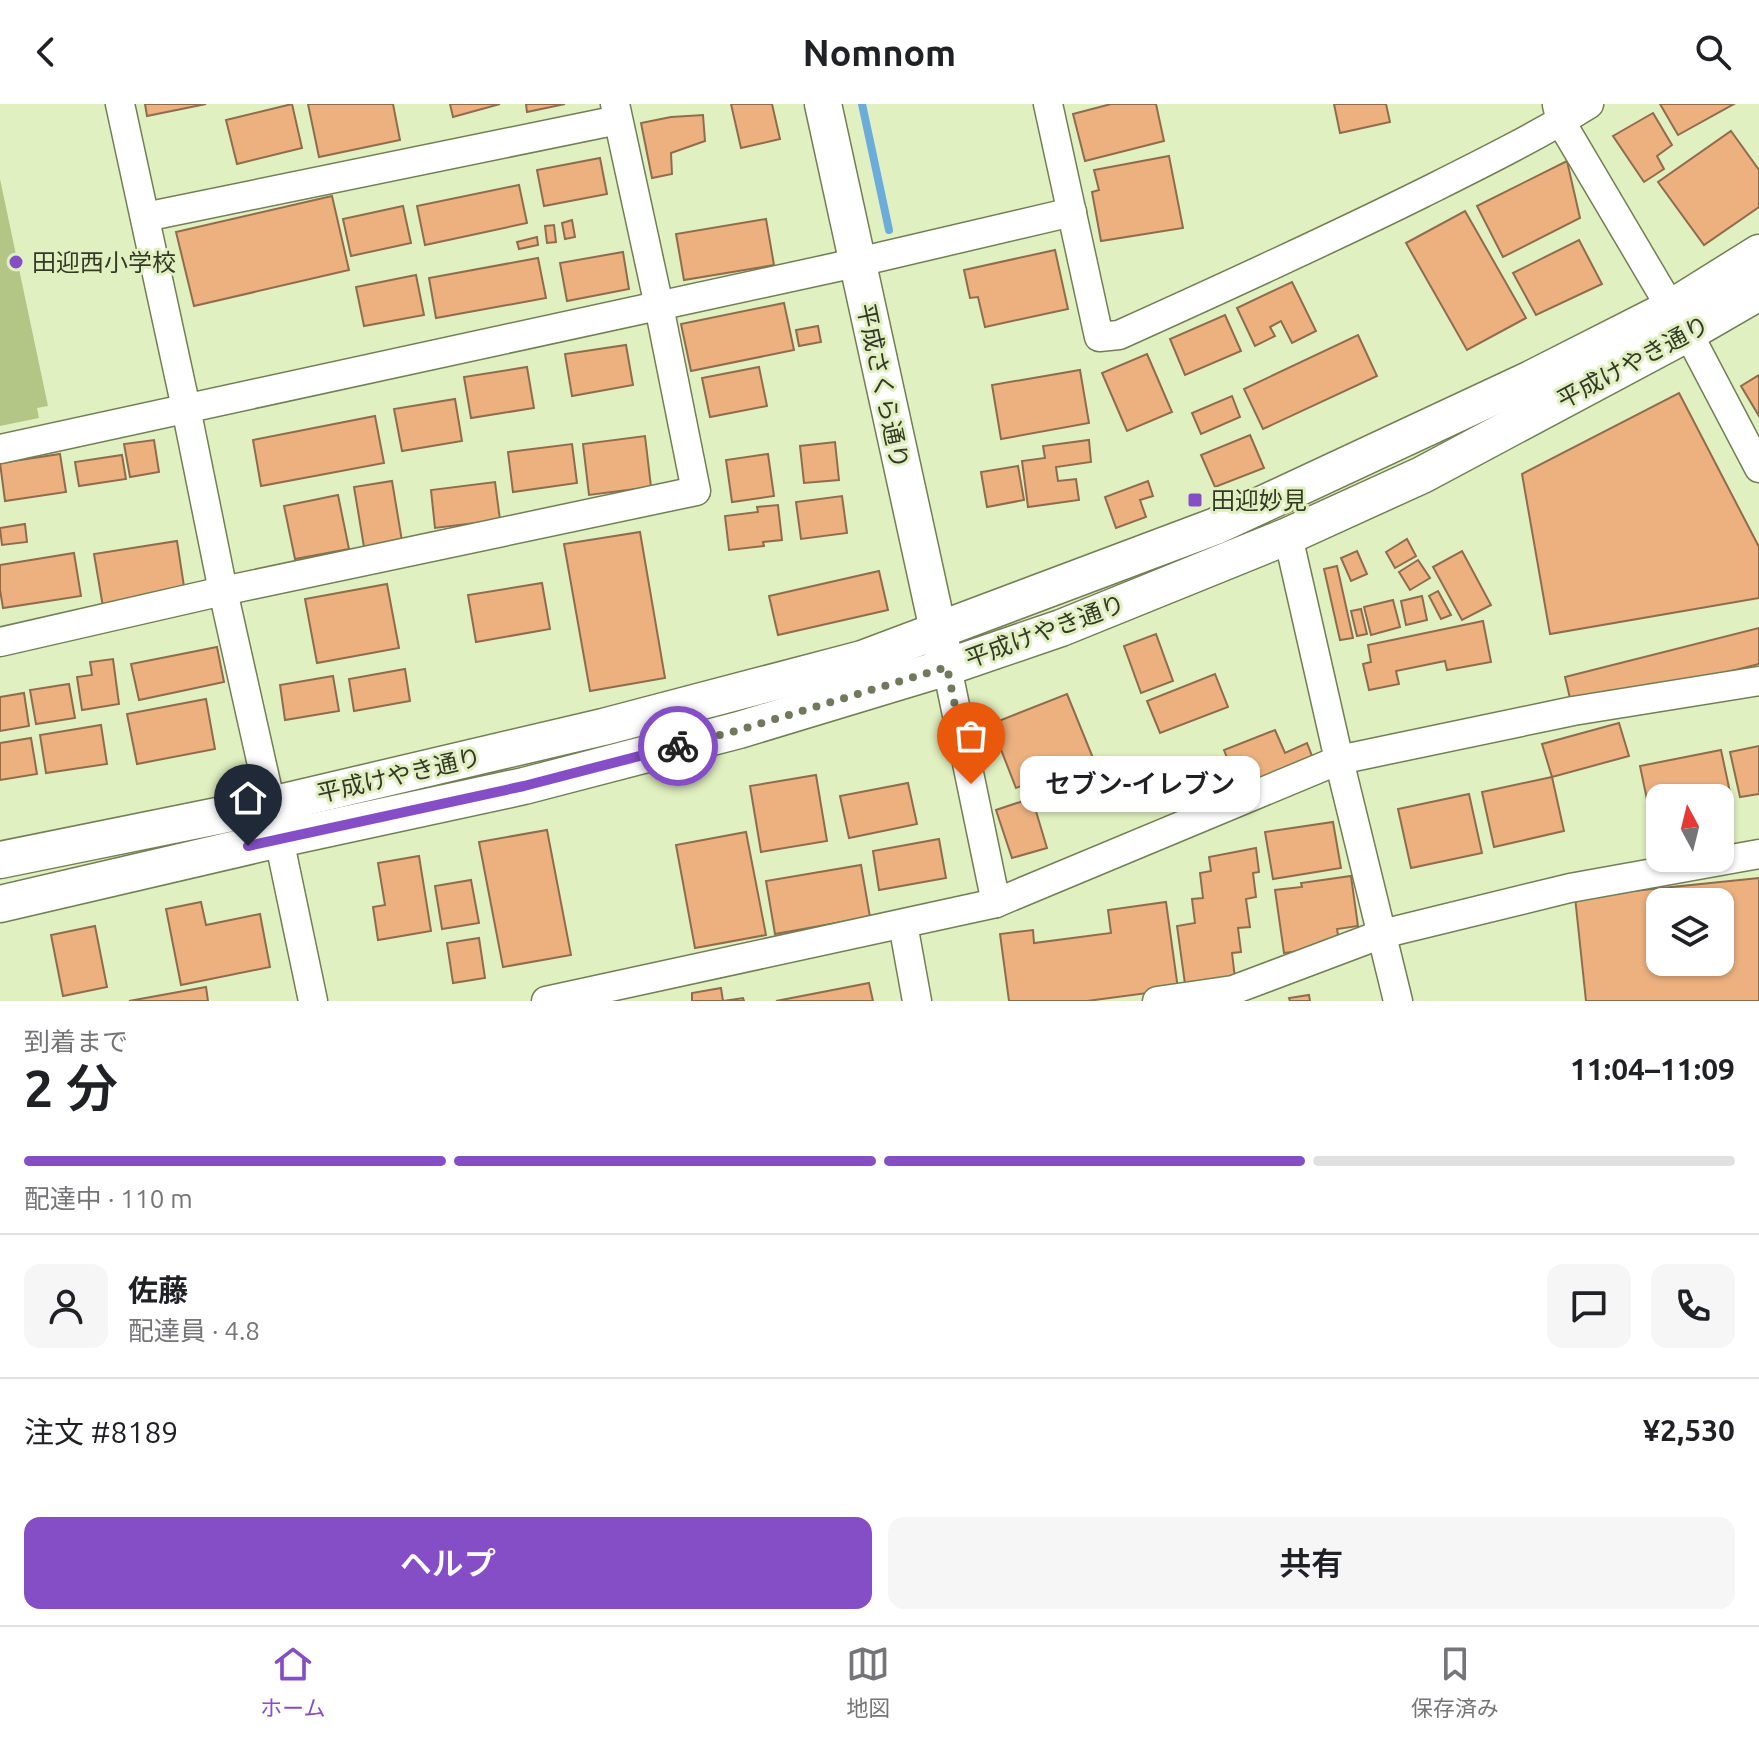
<!DOCTYPE html>
<html lang="ja">
<head>
<meta charset="utf-8">
<style>
	body { margin:0; font-family:Ubuntu,"Noto Sans JP",sans-serif; background:#f6f6f6; color:#202124; height:100vh; display:flex; flex-direction:column; font-size:30px; white-space:nowrap }
	* { box-sizing:border-box; margin:0 }
	p { font-size:26px; color:#757577 }
	.icon { flex:none; width:44px; height:44px; fill:none; stroke:currentColor; stroke-width:2; stroke-linecap:round; stroke-linejoin:round }
	.map { position:relative; height:897px; overflow:hidden }
	.side { display:flex; flex-direction:column; background:#fff; flex:1 }
	.side>* { flex:none }
	.needle { width:52px; rotate:353deg }
	.tools { position:absolute; left:1646px; top:680px; display:grid; gap:16px }
	.tools a { display:grid; place-items:center; width:88px; height:88px; border-radius:16px; background:#fff; box-shadow:0 2px 6px #0004; font-size:40px }
	.pin { position:absolute; display:grid; place-items:center; width:68px; height:68px; color:#fff; margin:-82px -34px; border-radius:50% 50% 50% 0; rotate:-45deg; box-shadow:0 0 8px #0007 }
	.pin .icon { rotate:45deg }
	.courier { position:absolute; display:grid; place-items:center; width:80px; height:80px; margin:-40px; border:6px solid #854ec6; border-radius:50%; background:#fff; color:#222; box-shadow:0 2px 10px #0007 }
	.bubble { position:absolute; height:56px; border-radius:16px; background:#fff; box-shadow:0 2px 6px #0004; font-size:26px; font-weight:600; line-height:56px; text-align:center }
	.summary em { font-style:normal; font-weight:600 }
	.summary div { display:flex; flex-direction:column-reverse }
	.summary { display:flex; align-items:center; justify-content:space-between; height:136px; padding:0 24px }
	h1 { font-size:52px; font-weight:600; line-height:60px }
	.bar { display:grid; grid-template-columns:repeat(4,1fr); gap:12px 8px; align-content:center; height:96px; padding:0 24px }
	.bar i { height:10px; border-radius:6px; background:#e0e0e0 }
	.bar .on { background:#854ec6 }
	.bar p { grid-column:span 4 }
	.line { display:flex; align-items:center; gap:20px; padding:0 24px; border-top:2px solid #e0e0e0 }
	.line div { flex:1 }
	.round { display:grid; place-items:center; flex:none; width:84px; height:84px; border-radius:16px; background:#f6f6f6 }
	.primary-button { display:flex; gap:16px; margin-top:auto; padding:16px 24px }
	.primary-button a { flex:1; height:92px; border-radius:16px; background:#854ec6; color:#fff; font-size:32px; font-weight:600; line-height:92px; text-align:center }
	.primary-button a+a { background:#f6f6f6; color:#202124 }
	header { display:flex; justify-content:space-between; align-items:center; height:104px; padding:0 24px; background:#fff; font-size:36px; font-weight:600 }
	.tabs { display:flex; justify-content:space-around; align-items:center; height:112px; border-top:2px solid #e0e0e0; background:#fff; font-size:22px; color:#757577 }
	.tabs a { display:grid; justify-items:center; gap:4px }
	.tabs .on { color:#854ec6 }
	.map>svg:first-child { display:block }
	.green { fill:#b3c686 }
	.lines { fill:none; stroke-linecap:round; stroke-linejoin:round }
	.stream { stroke:#6cacdb; stroke-width:8 }
	.building { fill:#ecb17f; stroke:#906c4e; stroke-width:2; fill-rule:evenodd }
	.minor-casing { stroke:#727e54; stroke-width:31 }
	.tertiary-casing { stroke:#727e54; stroke-width:39 }
	.minor { stroke:#fff; stroke-width:28 }
	.tertiary { stroke:#fff; stroke-width:36 }
	.done { stroke:#71795d; stroke-width:8; stroke-dasharray:0 14.4 }
	.route { stroke:#854ec6; stroke-width:10 }
	.poi-dot { fill:#854ec6; stroke:#e1f0c1; stroke-width:3 }
	.labels { text-anchor:middle; dominant-baseline:central; stroke-width:6; stroke-linejoin:round; paint-order:stroke }
	.poi-label { font-size:24px; fill:#343927; stroke:#e1f0c1; text-anchor:start }
	.street-label { font-size:24px; fill:#343927; stroke:#e1f0c1 }
</style>
</head>
<body>
<header><svg class="icon" aria-label="back" viewBox="0 0 24 24"><path d="M15 5l-7 7 7 7"/></svg>Nomnom<svg class="icon" aria-label="search" viewBox="0 0 24 24"><circle cx="10" cy="10" r="6"/><path d="M15 15l6 6"/></svg></header>
<div class="map">
<svg width="1759" height="897" viewBox="0 0 1759 897">
	<rect width="100%" height="100%" fill="#e1f0c1"/>
	<path class="green" d="M0,75L48,302L37,304L39,314L0,322Z"/>
	<g class="lines">
		<path class="stream" d="M862,0L889,126"/>
	</g>
	<g class="building">
		<path d="M145,0H206L147,12Z"/>
		<path d="M292,0L302,44L237,60L226,16Z"/>
		<path d="M308,0H393L400,36L319,53Z"/>
		<path d="M450,0H500L453,13Z"/>
		<path d="M526,0H565L527,8Z"/>
		<path d="M731,0H772L780,35L741,44Z"/>
		<path d="M1111,0H1156L1164,37L1085,57L1073,10Z"/>
		<path d="M1334,0H1386L1390,18L1340,29Z"/>
		<path d="M1660,0H1734L1678,31Z"/>
		<path d="M1653,9L1672,41L1657,52L1664,65L1644,78L1613,32Z"/>
		<path d="M703,11L705,37L671,49L672,70L652,74L641,19L671,13Z"/>
		<path d="M1731,27L1759,66V103L1704,141L1658,78Z"/>
		<path d="M1169,52L1183,124L1101,137L1092,88L1099,86L1094,66Z"/>
		<path d="M600,54L607,90L544,102L537,66Z"/>
		<path d="M1567,57L1580,114L1503,153L1477,102Z"/>
		<path d="M519,81L527,119L425,141L417,102Z"/>
		<path d="M332,92L349,166L194,202L176,128Z"/>
		<path d="M403,102L411,139L351,152L343,115Z"/>
		<path d="M1465,107L1526,214L1467,246L1406,139Z"/>
		<path d="M766,115L774,161L684,176L676,130Z"/>
		<path d="M572,116L575,133L565,135L562,119Z"/>
		<path d="M554,121L556,138L547,139L545,122Z"/>
		<path d="M537,133L538,141L519,145L517,138Z"/>
		<path d="M1579,136L1602,180L1536,211L1513,169Z"/>
		<path d="M1055,146L1068,205L985,223L978,193L970,194L964,166Z"/>
		<path d="M623,148L629,185L567,197L560,159Z"/>
		<path d="M538,154L546,194L436,214L429,174Z"/>
		<path d="M416,171L424,211L364,222L356,183Z"/>
		<path d="M1292,178L1316,227L1292,239L1281,217L1270,223L1275,232L1255,242L1237,204Z"/>
		<path d="M784,199L794,246L691,267L681,220Z"/>
		<path d="M1225,211L1241,247L1185,271L1170,235Z"/>
		<path d="M818,222L821,238L799,242L796,226Z"/>
		<path d="M1358,231L1377,272L1263,325L1244,285Z"/>
		<path d="M626,241L633,281L572,292L565,250Z"/>
		<path d="M1147,250L1172,308L1127,327L1102,269Z"/>
		<path d="M527,263L534,304L471,314L464,273Z"/>
		<path d="M759,263L767,302L710,313L702,274Z"/>
		<path d="M1080,266L1089,319L1001,335L992,281Z"/>
		<path d="M1759,271V312L1741,282Z"/>
		<path d="M1679,289L1759,443V494L1550,530L1522,370Z"/>
		<path d="M1232,292L1240,313L1201,330L1192,309Z"/>
		<path d="M455,295L462,337L402,347L394,305Z"/>
		<path d="M375,312L384,359L261,382L253,336Z"/>
		<path d="M1250,331L1264,364L1215,383L1201,351Z"/>
		<path d="M645,332L651,383L589,391L583,340Z"/>
		<path d="M154,336L159,368L130,373L124,340Z"/>
		<path d="M1089,336L1091,358L1056,363L1058,377L1076,375L1079,396L1028,403L1022,357L1045,354L1043,342Z"/>
		<path d="M835,338L839,376L804,379L800,342Z"/>
		<path d="M572,340L577,379L513,388L508,348Z"/>
		<path d="M60,350L66,388L5,397L0,359Z"/>
		<path d="M768,350L774,392L732,398L726,356Z"/>
		<path d="M122,351L126,375L79,382L75,358Z"/>
		<path d="M1018,362L1024,396L987,403L981,368Z"/>
		<path d="M392,377L402,437L364,443L354,383Z"/>
		<path d="M1148,377L1153,392L1140,396L1146,413L1116,424L1105,393Z"/>
		<path d="M495,378L500,416L435,424L431,386Z"/>
		<path d="M338,391L349,445L295,455L284,402Z"/>
		<path d="M842,392L847,429L801,435L796,398Z"/>
		<path d="M778,401L782,436L763,438L764,442L729,446L725,412L758,408L757,403Z"/>
		<path d="M25,420L27,438L2,441L0,424Z"/>
		<path d="M640,428L665,574L590,587L564,440Z"/>
		<path d="M1407,435L1416,452L1395,464L1386,448Z"/>
		<path d="M177,437L185,489L103,503L94,450Z"/>
		<path d="M1357,447L1367,470L1351,477L1341,454Z"/>
		<path d="M1462,447L1491,501L1462,516L1433,463Z"/>
		<path d="M74,449L81,492L3,504L0,486V461Z"/>
		<path d="M1418,456L1430,474L1410,486L1399,468Z"/>
		<path d="M1337,462L1353,534L1340,536L1324,465Z"/>
		<path d="M879,467L888,506L778,531L769,492Z"/>
		<path d="M542,479L550,525L476,538L468,491Z"/>
		<path d="M387,480L399,544L317,559L305,495Z"/>
		<path d="M1438,487L1451,511L1441,515L1429,492Z"/>
		<path d="M1422,492L1427,516L1406,521L1401,497Z"/>
		<path d="M1393,496L1400,523L1371,531L1364,503Z"/>
		<path d="M1361,505L1367,530L1357,532L1351,507Z"/>
		<path d="M1483,517L1491,558L1447,566L1445,557L1396,567L1399,580L1369,586L1363,560L1371,558L1368,541Z"/>
		<path d="M1759,524V560L1573,607L1565,573Z"/>
		<path d="M1156,530L1173,577L1141,589L1124,542Z"/>
		<path d="M217,543L224,578L139,596L131,560Z"/>
		<path d="M113,555L119,600L82,606L77,573L92,571L90,558Z"/>
		<path d="M405,565L410,597L354,607L349,575Z"/>
		<path d="M1215,570L1228,603L1160,629L1147,597Z"/>
		<path d="M333,572L339,607L285,616L280,581Z"/>
		<path d="M69,580L75,614L36,620L30,586Z"/>
		<path d="M24,589L29,622L0,627V593Z"/>
		<path d="M1067,590L1093,654L1016,684L991,620Z"/>
		<path d="M206,595L215,645L137,660L127,610Z"/>
		<path d="M1619,619L1629,652L1552,673L1542,640Z"/>
		<path d="M101,621L107,660L46,669L40,631Z"/>
		<path d="M1275,626L1285,649L1307,639L1314,657L1240,686L1224,646Z"/>
		<path d="M31,634L37,670L0,676V639Z"/>
		<path d="M1759,642V690L1740,693L1730,648Z"/>
		<path d="M1721,646L1731,693L1720,695L1660,694V708L1650,710L1640,662Z"/>
		<path d="M816,671L827,737L761,748L750,682Z"/>
		<path d="M1552,673L1564,727L1494,743L1482,688Z"/>
		<path d="M908,679L917,720L849,734L840,692Z"/>
		<path d="M1469,690L1482,749L1411,764L1398,705Z"/>
		<path d="M1032,694L1047,744L1012,754L996,706Z"/>
		<path d="M1333,718L1341,764L1273,775L1265,728Z"/>
		<path d="M547,726L571,851L503,863L479,738Z"/>
		<path d="M746,728L766,831L695,844L676,741Z"/>
		<path d="M939,735L946,774L879,786L873,747Z"/>
		<path d="M1256,744L1259,768L1253,769L1256,793L1246,795L1250,823L1238,824L1241,848L1232,849L1235,874L1185,880L1177,822L1195,819L1192,795L1203,794L1200,769L1211,767L1209,753Z"/>
		<path d="M419,752L431,827L378,836L373,803L385,801L378,759Z"/>
		<path d="M861,761L870,813L775,830L766,777Z"/>
		<path d="M1351,772L1358,822L1337,825L1340,842L1284,849L1275,786L1302,783L1301,779Z"/>
		<path d="M1759,774V897H1586L1575,793ZM1660,798H1720V858H1660Z"/>
		<path d="M471,776L479,819L442,825L435,782Z"/>
		<path d="M201,798L206,821L260,810L270,863L181,881L166,805Z"/>
		<path d="M1166,798L1178,885L1087,897H1009L1000,830L1033,826L1034,839L1111,829L1108,806Z"/>
		<path d="M95,822L107,883L63,892L51,831Z"/>
		<path d="M479,834L485,874L453,879L447,839Z"/>
		<path d="M869,879L873,897H776Z"/>
		<path d="M206,883L208,897H129Z"/>
		<path d="M721,884L723,897L743,894L744,897H692V889Z"/>
		<path d="M1309,891L1310,897H1290L1289,894Z"/>
	</g>
	<g class="lines">
		<g class="minor-casing">
			<g id="minor">
				<path d="M120,0L186,304L223,487L271,701"/>
				<path d="M1048,0L1099,233L1119,231C1221,185 1322,139 1423,89C1479,61 1536,33 1589,0"/>
				<path d="M1557,1L1561,18L1671,204L1688,229L1759,364"/>
				<path d="M145,113L618,16"/>
				<path d="M0,345L837,163L1072,108"/>
				<path d="M1288,432L1339,656L1398,897"/>
				<path d="M0,538L223,487L696,387L659,202L615,0"/>
				<path d="M947,563L996,799"/>
				<path d="M279,735L313,897"/>
				<path d="M903,820L917,897"/>
				<path d="M546,897L996,799L1339,656L1573,607L1759,577"/>
				<path d="M1157,897L1233,886L1382,830L1570,784L1759,750"/>
			</g>
		</g>
		<g class="tertiary-casing">
			<g id="tertiary">
				<path d="M823,0L943,549"/>
				<path d="M0,756L271,701L603,623L862,555L1216,422L1529,276L1671,204L1759,149"/>
				<path d="M0,800L279,735L524,682L739,626L947,563L1061,524L1288,432L1422,371L1688,229L1759,188"/>
			</g>
		</g>
		<use href="#minor" class="minor"/>
		<use href="#tertiary" class="tertiary"/>
	</g>
	<g class="lines">
		<path class="done" d="M678,642L739,626L947,563L971,680"/>
		<path class="route" d="M248,742L524,682L678,642"/>
	</g>
	<g class="poi-dot">
		<circle cx="16" cy="158" r="8"/>
		<rect x="1187" y="388" width="16" height="16" rx="4"/>
	</g>
	<g class="labels">
		<g class="poi-label">
			<text x="32" y="158">田迎西小学校</text>
			<text x="1211" y="396">田迎妙見</text>
		</g>
		<g class="street-label">
			<text transform="translate(1633 258) rotate(-28)">平成けやき通り</text>
			<text transform="translate(883 282) rotate(78)">平成さくら通り</text>
			<text transform="translate(1045 527) rotate(-20)">平成けやき通り</text>
			<text transform="translate(399 671) rotate(-13)">平成けやき通り</text>
		</g>
	</g>
</svg>
<div class="tools">
<a><svg class="needle" viewBox="-14 -14 28 28"><path d="M0-13l5 13h-10z" fill="#e53935"/><path d="M0 13l5-13h-10z" fill="#757577"/></svg></a>
<a><svg class="icon" aria-label="layers" viewBox="0 0 24 24"><path d="M12 4l9 5-9 5-9-5zM3 14l9 5 9-5"/></svg></a>
</div>
<div class="pin" style="left:971px;top:680px;background:#ea580c"><svg class="icon" aria-label="bag" viewBox="0 0 24 24"><path d="M5 8h14l-1 12H6zM9 8a3 3 0 0 1 6 0"/></svg></div>
<div class="pin" style="left:248px;top:742px;background:#1f2937"><svg class="icon" aria-label="home" viewBox="0 0 24 24"><path d="M3 11l9-7 9 7M6 9v11h12V9"/></svg></div>
<div class="courier" style="left:678px;top:642px"><svg class="icon" aria-label="bike" viewBox="0 0 24 24"><circle cx="6" cy="16" r="4"/><circle cx="18" cy="16" r="4"/><path d="M6 16l4-8h5l3 8M10 8l3 8H6M13 5h3"/></svg></div>
<div class="bubble" style="left:1020px;top:652px;width:240px">セブン-イレブン</div>
</div>
<section class="side">
<div class="summary"><div><h1>2 分</h1><p>到着まで</p></div><em>11:04–11:09</em></div>
<div class="bar"><i class="on"></i><i class="on"></i><i class="on"></i><i></i><p>配達中 · 110 m</p></div>
<div class="line" style="height:144px"><a class="round"><svg class="icon" aria-label="person" viewBox="0 0 24 24"><circle cx="12" cy="8" r="4"/><path d="M4 21q1-7 8-7t8 7"/></svg></a><div><b>佐藤</b><p>配達員 · 4.8</p></div><a class="round"><svg class="icon" aria-label="chat" viewBox="0 0 24 24"><path d="M4 5h16v11H9l-5 4z"/></svg></a><a class="round"><svg class="icon" aria-label="phone" viewBox="0 0 24 24"><path d="M5 4h4l2 5-3 2q2 4 5 5l2-3 5 2v4C11 20 4 13 5 4z"/></svg></a></div>
<div class="line" style="height:104px"><div>注文 #8189</div><b>¥2,530</b></div>
<div class="primary-button"><a>ヘルプ</a><a>共有</a></div>
</section>
<nav class="tabs">
<a class="on"><svg class="icon" aria-label="home" viewBox="0 0 24 24"><path d="M3 11l9-7 9 7M6 9v11h12V9"/></svg>ホーム</a>
<a><svg class="icon" aria-label="map" viewBox="0 0 24 24"><path d="M3 6l6-2 6 2 6-2v14l-6 2-6-2-6 2zM9 4v14M15 6v14"/></svg>地図</a>
<a><svg class="icon" aria-label="saved" viewBox="0 0 24 24"><path d="M7 4h10v16l-5-4-5 4z"/></svg>保存済み</a>
</nav>
</body>
</html>
